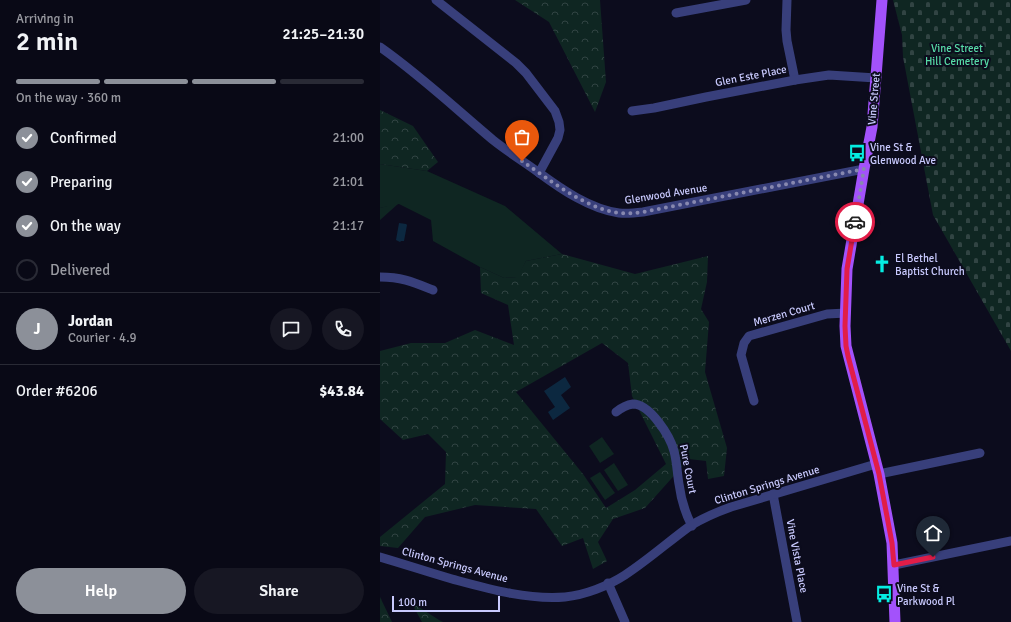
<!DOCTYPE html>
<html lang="en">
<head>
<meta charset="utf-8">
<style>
	body { margin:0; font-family:Signika,sans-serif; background:#171723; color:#f1f3f6; height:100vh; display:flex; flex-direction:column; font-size:15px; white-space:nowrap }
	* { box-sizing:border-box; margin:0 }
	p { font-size:13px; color:#999aa1 }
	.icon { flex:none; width:22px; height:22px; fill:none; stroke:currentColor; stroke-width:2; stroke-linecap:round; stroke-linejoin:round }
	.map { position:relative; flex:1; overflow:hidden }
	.drawer { display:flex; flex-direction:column; background:#090916; width:380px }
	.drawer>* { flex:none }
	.scale { position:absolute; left:12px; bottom:10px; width:108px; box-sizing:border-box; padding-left:4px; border:2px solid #c9cafe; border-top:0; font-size:11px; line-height:14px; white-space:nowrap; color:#c9cafe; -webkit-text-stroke:3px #0c0c1d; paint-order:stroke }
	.pin { position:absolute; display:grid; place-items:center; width:34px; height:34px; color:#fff; margin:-41px -17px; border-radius:50% 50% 50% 0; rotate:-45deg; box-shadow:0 0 4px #0007 }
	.pin .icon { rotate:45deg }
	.courier { position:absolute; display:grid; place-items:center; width:40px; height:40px; margin:-20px; border:3px solid #e11d48; border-radius:50%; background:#fff; color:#222; box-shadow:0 1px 5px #0007 }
	.headline em { font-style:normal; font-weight:600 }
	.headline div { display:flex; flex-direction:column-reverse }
	.headline { display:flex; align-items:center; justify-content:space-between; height:68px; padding:0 16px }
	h1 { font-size:26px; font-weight:600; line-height:30px }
	.bar { display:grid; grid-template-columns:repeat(4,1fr); gap:6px 4px; align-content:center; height:48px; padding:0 16px }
	.bar i { height:5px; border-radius:3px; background:#292a35 }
	.bar .current { background:#8c9099 }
	.bar p { grid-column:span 4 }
	.line { display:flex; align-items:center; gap:10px; padding:0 16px; border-top:1px solid #292a35 }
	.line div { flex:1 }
	.round { display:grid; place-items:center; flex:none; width:42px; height:42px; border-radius:21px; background:#171723 }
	ol { padding:0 16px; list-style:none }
	li { display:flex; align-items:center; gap:12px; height:44px }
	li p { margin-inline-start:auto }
	li .icon { padding:4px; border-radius:50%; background:#8c9099; color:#fff; stroke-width:4 }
	li:last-child { color:#999aa1 }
	li i { width:22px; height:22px; border:2px solid #292a35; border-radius:50% }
	.primary-button { display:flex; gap:8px; margin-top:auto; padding:8px 16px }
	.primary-button a { flex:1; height:46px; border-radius:24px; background:#8c9099; color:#fff; font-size:16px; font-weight:600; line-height:46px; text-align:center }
	.primary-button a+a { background:#171723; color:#f1f3f6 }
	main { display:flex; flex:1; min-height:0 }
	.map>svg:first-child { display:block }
	.green { fill:#0f2622 }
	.forest { fill:url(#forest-crowns); fill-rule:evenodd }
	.cemetery { fill:url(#cemetery-stones) }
	.water { fill:#0c2840 }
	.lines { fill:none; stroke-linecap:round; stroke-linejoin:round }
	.minor { stroke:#383f7b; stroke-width:9 }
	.major { stroke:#a352fb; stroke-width:11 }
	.done { stroke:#8788af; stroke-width:4; stroke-dasharray:0 7.2 }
	.route { stroke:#e11d48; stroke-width:5 }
	.labels { text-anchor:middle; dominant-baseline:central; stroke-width:4; stroke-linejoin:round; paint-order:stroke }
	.park-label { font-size:11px; fill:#57dba7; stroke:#0c0c1d }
	.street-label { font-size:11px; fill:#c9cafe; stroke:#0c0c1d }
	.poi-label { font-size:11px; fill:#c9cafe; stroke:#0c0c1d; text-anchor:start }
</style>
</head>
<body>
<main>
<section class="drawer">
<div class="headline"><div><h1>2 min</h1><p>Arriving in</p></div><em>21:25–21:30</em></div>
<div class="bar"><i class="current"></i><i class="current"></i><i class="current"></i><i></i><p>On the way · 360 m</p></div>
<ol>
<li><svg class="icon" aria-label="check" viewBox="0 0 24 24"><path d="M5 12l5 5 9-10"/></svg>Confirmed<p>21:00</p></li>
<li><svg class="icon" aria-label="check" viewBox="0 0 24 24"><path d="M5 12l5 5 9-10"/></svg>Preparing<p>21:01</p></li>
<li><svg class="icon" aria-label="check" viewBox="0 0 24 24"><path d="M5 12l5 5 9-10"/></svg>On the way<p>21:17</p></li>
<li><i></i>Delivered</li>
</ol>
<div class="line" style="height:72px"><b class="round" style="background:#8c9099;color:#fff">J</b><div><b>Jordan</b><p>Courier · 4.9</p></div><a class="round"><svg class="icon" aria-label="chat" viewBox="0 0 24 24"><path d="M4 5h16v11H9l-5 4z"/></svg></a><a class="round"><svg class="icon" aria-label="phone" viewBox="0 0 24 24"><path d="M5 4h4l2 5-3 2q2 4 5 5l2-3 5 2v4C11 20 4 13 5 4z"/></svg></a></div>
<div class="line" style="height:52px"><div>Order #6206</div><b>$43.84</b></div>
<div class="primary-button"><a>Help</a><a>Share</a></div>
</section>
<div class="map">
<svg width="631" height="622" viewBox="0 0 631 622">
	<defs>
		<pattern id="forest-crowns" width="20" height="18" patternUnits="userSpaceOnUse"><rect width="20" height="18" fill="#0f2622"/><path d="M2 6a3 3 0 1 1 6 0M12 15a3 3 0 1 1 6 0" fill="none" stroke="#314443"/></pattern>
		<pattern id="cemetery-stones" width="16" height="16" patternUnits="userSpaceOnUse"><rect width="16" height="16" fill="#0f2622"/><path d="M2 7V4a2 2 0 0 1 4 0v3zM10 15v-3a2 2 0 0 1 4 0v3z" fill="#314443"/></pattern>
	</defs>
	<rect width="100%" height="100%" fill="#0c0c1d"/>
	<g class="green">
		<path d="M0,164L47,171L125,206L182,254L146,261L138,277L124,278L100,267L53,241L51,220L19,204L0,208Z"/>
		<path d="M222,437L234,454L220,463L209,446Z"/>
		<path d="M234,463L248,485L238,491L224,470Z"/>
		<path d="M220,472L235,493L225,500L210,478Z"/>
	</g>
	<g class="forest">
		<path d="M135,0H220L226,82L215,112L169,22Z"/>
		<path d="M0,110L33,126L58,162L47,171L0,164Z"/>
		<path d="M19,203L0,220V208Z"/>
		<path d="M182,254L255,274L328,256L327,282L321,309L329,322L325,372L347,448L344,476L328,479L326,461L309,459L291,479L265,508L233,519L218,542L227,561L213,569L203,538L182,546L156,509L95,505L45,517L18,548L0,546V537L65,484L66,452L48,434L23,440L0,419V351L31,343H65L95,330L134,345L128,305L101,293L100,267L124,278L137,277L146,261ZM222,343L248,363L252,396L286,464L255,490L226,508L203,474L136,392Z"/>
		<path d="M0,597L12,622H0Z"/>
		<path d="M31,602L59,620L63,622H42Z"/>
	</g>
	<path class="cemetery" d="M513,0H631V351L553,215L523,57L522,35Z"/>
	<g class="water">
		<path d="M19,223L26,224L27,225L24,241H21L20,242L16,240Z"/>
		<path d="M185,377L191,387L181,395L190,408L173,420L168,412L175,407L164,391Z"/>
	</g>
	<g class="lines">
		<g class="minor">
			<path d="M56,0L136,63L146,73L175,111L179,122L180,130L178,138L159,173"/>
			<path d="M407,0L406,30L407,41L415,80"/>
			<path d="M296,13L366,0"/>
			<path d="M0,47C40,75 76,109 113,140C128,152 143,161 158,172C181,189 210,209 239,213C247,214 255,213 263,212L484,169"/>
			<path d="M252,111L274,108L326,97L415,80L449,75L496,78"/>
			<path d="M0,277C22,277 33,282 53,290"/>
			<path d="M374,401L361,355L364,343L369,336L447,314L466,313"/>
			<path d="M236,412C241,408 246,405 253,404C270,404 290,436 294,451C297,462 297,473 299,484C301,499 305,513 312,526"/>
			<path d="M499,474L600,453"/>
			<path d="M393,494L417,622"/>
			<path d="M0,557C24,564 48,572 72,579C109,589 147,600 185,597C205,595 228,586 245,575C268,560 288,542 310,526C323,518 337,512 351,507L496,464"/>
			<path d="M514,565L631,541"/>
			<path d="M228,583L245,622"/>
		</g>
		<path class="major" d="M502,0L492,127L484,169L467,269L465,326L466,346L499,474L512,543L515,622"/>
	</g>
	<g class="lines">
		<path class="done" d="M142,161C170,180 204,208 239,213C247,214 255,213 263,212L484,169L475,222"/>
		<path class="route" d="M475,222L467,269L465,326L466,346L468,356L499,474L512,543L514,565L553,557"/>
	</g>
	<defs>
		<g id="bus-bare" transform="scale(1.38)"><path d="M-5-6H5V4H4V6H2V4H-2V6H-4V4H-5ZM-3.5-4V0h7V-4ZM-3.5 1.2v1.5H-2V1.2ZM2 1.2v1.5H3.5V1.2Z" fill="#05ede2" stroke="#0c0c1d" stroke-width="2.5" paint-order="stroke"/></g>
		<g id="church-bare" transform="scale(1.38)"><path d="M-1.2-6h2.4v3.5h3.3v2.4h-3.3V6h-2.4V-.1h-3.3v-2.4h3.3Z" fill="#05ede2" stroke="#0c0c1d" stroke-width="2.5" paint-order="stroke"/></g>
	</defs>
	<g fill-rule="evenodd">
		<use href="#bus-bare" x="477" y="153"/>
		<use href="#church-bare" x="502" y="264"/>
		<use href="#bus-bare" x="504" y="594"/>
	</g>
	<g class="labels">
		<g class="park-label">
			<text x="577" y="48">Vine Street<tspan x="577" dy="13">Hill Cemetery</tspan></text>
		</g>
		<g class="street-label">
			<text transform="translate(371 76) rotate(-11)">Glen Este Place</text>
			<text transform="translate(494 99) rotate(-85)">Vine Street</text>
			<text transform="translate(286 194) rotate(-9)">Glenwood Avenue</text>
			<text transform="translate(404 314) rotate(-16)">Merzen Court</text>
			<text transform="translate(308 469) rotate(79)">Pure Court</text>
			<text transform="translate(387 485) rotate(-17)">Clinton Springs Avenue</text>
			<text transform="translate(417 556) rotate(79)">Vine Vista Place</text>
			<text transform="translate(75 565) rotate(15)">Clinton Springs Avenue</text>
		</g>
		<g class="poi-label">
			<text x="490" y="147">Vine St &amp;<tspan x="490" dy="13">Glenwood Ave</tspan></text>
			<text x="515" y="258">El Bethel<tspan x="515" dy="13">Baptist Church</tspan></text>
			<text x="517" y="588">Vine St &amp;<tspan x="517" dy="13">Parkwood Pl</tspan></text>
		</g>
	</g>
</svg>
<div class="scale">100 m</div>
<div class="pin" style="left:142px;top:161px;background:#ea580c"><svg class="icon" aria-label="bag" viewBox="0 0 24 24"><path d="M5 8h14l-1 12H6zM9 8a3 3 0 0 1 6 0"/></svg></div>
<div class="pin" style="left:553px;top:557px;background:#1f2937"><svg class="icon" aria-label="home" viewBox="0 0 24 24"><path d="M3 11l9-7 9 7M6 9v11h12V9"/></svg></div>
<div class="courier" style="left:475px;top:222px"><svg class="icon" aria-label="car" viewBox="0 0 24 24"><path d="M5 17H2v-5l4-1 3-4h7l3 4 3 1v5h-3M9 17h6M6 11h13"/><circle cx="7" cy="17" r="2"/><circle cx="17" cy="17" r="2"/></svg></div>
</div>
</main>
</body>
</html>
